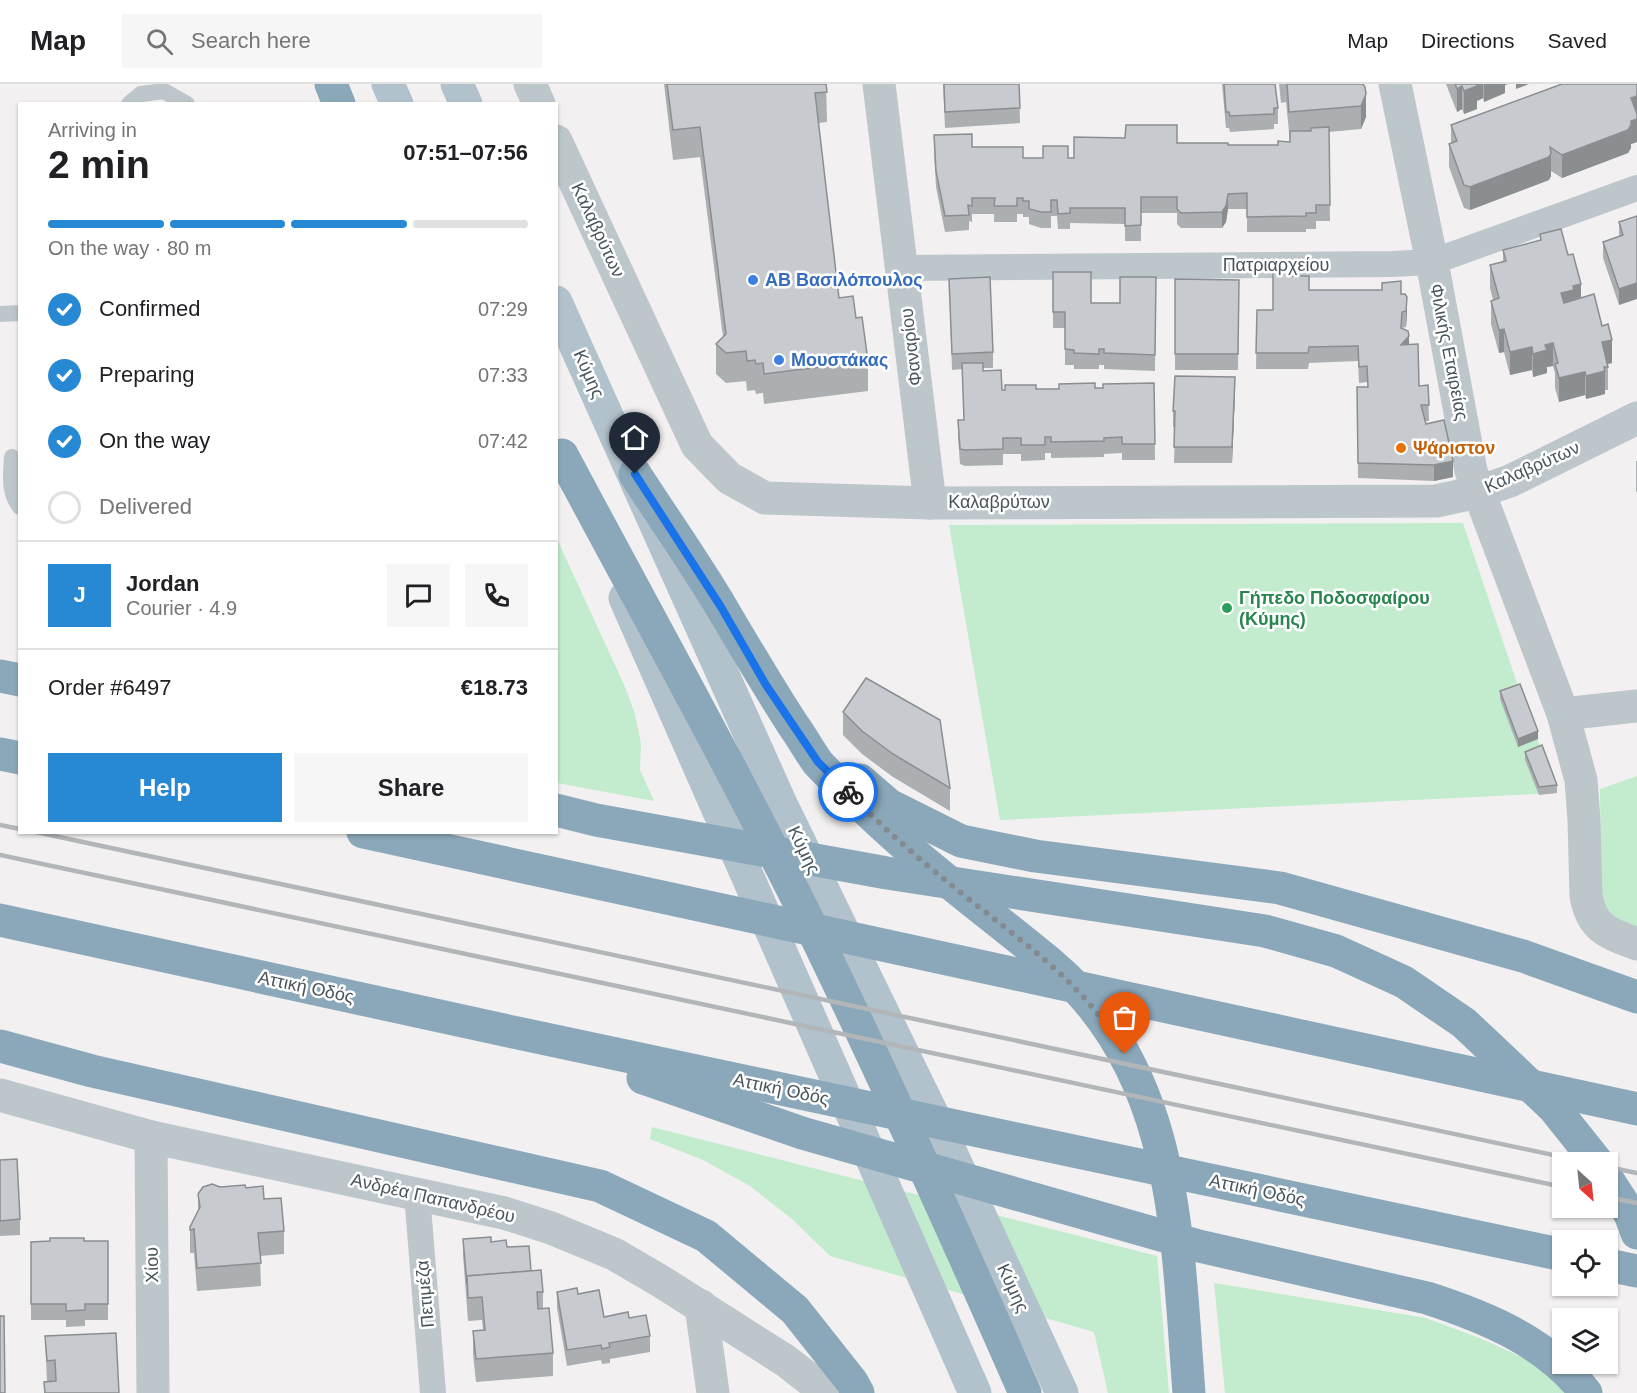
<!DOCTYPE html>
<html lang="en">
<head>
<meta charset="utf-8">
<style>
	body { margin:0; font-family:Helvetica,sans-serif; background:#f6f6f6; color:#202124; height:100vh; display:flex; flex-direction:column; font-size:22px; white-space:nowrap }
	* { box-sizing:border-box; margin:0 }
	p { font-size:20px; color:#757577 }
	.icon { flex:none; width:33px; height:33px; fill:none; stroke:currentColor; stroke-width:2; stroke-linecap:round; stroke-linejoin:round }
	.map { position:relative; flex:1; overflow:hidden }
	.side { position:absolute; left:18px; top:18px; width:540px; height:732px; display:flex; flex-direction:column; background:#fff; border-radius:0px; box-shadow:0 2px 4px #0004 }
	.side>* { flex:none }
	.needle { width:39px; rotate:153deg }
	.buttons { position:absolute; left:1552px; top:1068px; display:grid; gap:12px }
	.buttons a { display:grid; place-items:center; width:66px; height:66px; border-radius:0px; background:#fff; box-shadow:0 2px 4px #0004; font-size:30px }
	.pin { position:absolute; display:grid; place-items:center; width:51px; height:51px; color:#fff; margin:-62px -26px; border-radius:50% 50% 50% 0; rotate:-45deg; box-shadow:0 0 6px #0007 }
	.pin .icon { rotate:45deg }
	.courier { position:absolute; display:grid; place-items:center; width:60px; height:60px; margin:-30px; border:4px solid #1a73e8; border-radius:50%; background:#fff; color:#222; box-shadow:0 2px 8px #0007 }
	.head em { font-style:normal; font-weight:600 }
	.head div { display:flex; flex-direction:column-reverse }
	.head { display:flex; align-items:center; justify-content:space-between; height:102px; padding:0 30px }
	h1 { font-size:39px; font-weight:600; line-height:45px }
	.bar { display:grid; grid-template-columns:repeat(4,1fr); gap:9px 6px; align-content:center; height:72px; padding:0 30px }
	.bar i { height:8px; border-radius:4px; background:#e0e0e0 }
	.bar .selected { background:#2789d4 }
	.bar p { grid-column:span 4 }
	.line { display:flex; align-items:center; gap:15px; padding:0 30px; border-top:2px solid #e0e0e0 }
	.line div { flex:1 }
	.round { display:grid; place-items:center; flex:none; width:63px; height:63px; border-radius:0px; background:#f6f6f6 }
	ol { padding:0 30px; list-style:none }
	li { display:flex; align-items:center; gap:18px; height:66px }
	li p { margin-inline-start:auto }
	li .icon { padding:6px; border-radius:50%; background:#2789d4; color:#fff; stroke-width:4 }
	li:last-child { color:#757577 }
	li i { width:33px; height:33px; border:3px solid #e0e0e0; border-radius:50% }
	.action { display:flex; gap:12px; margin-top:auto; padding:12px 30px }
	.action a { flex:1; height:69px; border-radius:0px; background:#2789d4; color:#fff; font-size:24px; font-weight:600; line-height:69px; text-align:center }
	.action a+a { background:#f6f6f6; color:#202124 }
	header { display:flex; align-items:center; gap:36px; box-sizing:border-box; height:84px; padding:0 30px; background:#fff; border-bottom:2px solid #e0e0e0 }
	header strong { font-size:28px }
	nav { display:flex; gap:33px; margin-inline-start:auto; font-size:21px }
	.search { width:420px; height:54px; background:#f6f6f6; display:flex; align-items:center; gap:15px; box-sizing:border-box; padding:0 21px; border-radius:0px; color:#757577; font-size:22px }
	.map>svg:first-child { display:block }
	.green { fill:#c2eccd }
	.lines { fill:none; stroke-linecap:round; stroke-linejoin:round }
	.service { stroke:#bcc6cb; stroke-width:16 }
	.pedestrian { stroke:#bcc6cb; stroke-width:26 }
	.minor { stroke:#bcc6cb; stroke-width:33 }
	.primary { stroke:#b2c2cc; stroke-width:33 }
	.motorway { stroke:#8ba8ba; stroke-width:33 }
	.rail { stroke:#b2b6b9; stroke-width:4.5 }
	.wall { fill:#abafb2 }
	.shaded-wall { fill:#8b8e91 }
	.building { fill:#c7cbcf; stroke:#8b8e91; stroke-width:1.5 }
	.done { stroke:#848b90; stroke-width:6; stroke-dasharray:0 10.8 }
	.route { stroke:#1a73e8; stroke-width:8 }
	.shop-dot { fill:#3f7fe0; stroke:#fff; stroke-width:2 }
	.food-dot { fill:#e8710a; stroke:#fff; stroke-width:2 }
	.leisure-dot { fill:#2e9e5b; stroke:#fff; stroke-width:2 }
	.labels { text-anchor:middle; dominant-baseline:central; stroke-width:5; stroke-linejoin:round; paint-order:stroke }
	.street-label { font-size:18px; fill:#49555c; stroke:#fff }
	.shop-label { font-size:18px; font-weight:bold; fill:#366cbe; stroke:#fff; text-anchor:start }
	.food-label { font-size:18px; font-weight:bold; fill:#c56008; stroke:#fff; text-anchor:start }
	.leisure-label { font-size:18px; font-weight:bold; fill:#27864d; stroke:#fff; text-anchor:start }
</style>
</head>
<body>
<header>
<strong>Map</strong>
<div class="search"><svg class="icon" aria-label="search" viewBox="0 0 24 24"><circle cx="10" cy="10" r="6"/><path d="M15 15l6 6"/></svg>Search here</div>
<nav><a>Map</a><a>Directions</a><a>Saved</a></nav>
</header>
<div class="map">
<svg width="1637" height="1309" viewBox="0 0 1637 1309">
	<rect width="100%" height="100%" fill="#f2f0f0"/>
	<g class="green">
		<path d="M1463,439L1520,608L1557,709L1000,736L949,441Z"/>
		<path d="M557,455L625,603L635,630L641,660L640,686L654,717L557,699Z"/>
		<path d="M1637,692V858L1602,845L1600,705Z"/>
		<path d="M652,1043L1157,1172L1169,1309H1108L1094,1248L830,1172L792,1135L750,1102L703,1076L650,1055Z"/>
		<path d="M1214,1199L1426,1234L1482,1255L1536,1280L1567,1309H1225Z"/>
	</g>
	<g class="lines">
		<g class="service">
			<path d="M129,20L141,10L164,7L187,20"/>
			<path d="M0,230L20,229"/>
			<path d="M12,373C11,390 8,408 20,423"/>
		</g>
		<g class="pedestrian">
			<path d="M902,184L1392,180L1432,178L1637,104"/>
			<path d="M417,1110L433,1309"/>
		</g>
		<g class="minor">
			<path d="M530,0L539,20"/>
			<path d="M879,0L930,419"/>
			<path d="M1395,0L1432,178L1471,387L1563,630L1581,696L1584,736L1586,812C1592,845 1608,849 1637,860"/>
			<path d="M556,57L697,361L729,394L765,414L930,419L1436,417L1478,408L1510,397L1637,334"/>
			<path d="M1563,630L1637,622"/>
			<path d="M0,1011L151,1053L504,1129L551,1144L614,1170L662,1198L786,1277L827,1309"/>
			<path d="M151,1053L153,1309"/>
			<path d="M701,1222L713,1309"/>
		</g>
		<g class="primary">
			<path d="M388,0L397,20"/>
			<path d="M457,0L466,20"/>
			<path d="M556,218L781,720L946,1058L1062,1309"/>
			<path d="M625,514L975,1309"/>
		</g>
		<g class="motorway">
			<path d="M331,0L339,20"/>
			<path d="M562,371C650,536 742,700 824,869C894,1014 960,1161 1025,1309"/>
			<path d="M635,390C664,435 696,480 723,526C746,565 769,604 793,641C802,653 809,667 818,679C828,690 839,700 850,710C912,773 983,824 1051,880C1179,987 1177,1157 1189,1309"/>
			<path d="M0,592L20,596"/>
			<path d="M0,670L20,674"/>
			<path d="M860,696L889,721L961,757L1035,772L1280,804L1523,872L1637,913"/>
			<path d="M556,726L596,736L887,789L1265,847L1336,867L1404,898L1464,939L1554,1024L1597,1078"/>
			<path d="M363,748L1637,1025"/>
			<path d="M0,836L508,947L1563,1171"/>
			<path d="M0,962L92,987L600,1102L706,1152L795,1226L852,1298L858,1309"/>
			<path d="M643,994L802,1049L1199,1162L1427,1214C1486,1233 1547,1258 1586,1309"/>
			<path d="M1608,1096L1630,1130L1637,1149"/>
			<path d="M1608,1181L1637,1187"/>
		</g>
		<g class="rail">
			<path d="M0,741L20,745"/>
			<path d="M36,748L1586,1078"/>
			<path d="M0,771L1563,1103"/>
			<path d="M1608,1083L1637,1089"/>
			<path d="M1608,1113L1637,1119"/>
		</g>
	</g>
	<g class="wall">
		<path d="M664,0H826L827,38L818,39L839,214L856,234L868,277V307L764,320L763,309L756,310L755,306L747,307L746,297L726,299L716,290V260L723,253L700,73L673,76Z"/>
		<path d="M943,0H1019L1020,39L945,44Z"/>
		<path d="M1222,0H1275L1278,24V40H1274V45L1230,48L1229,44H1226Z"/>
		<path d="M1279,0H1363L1366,33L1361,45L1329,48L1330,137H1316V145H1306V148H1247V125H1228L1226,138L1222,144H1181L1177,140V129H1141V157H1125V140L1070,139V145H1058L1057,132H1051V144H1041L1029,140V133H1023V130H1017V138H994V130H972V138L969,137V146L945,148L936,103L934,67V51L972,63L1023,74H1074L1177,59L1228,61H1278L1290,58L1286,18L1281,19Z"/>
		<path d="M1446,0H1508L1505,1V9L1484,18L1483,14L1477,17V25L1464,30L1462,25L1457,28Z"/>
		<path d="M1637,0V58L1631,60V64L1628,69L1562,94L1551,87V92L1549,96L1470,126L1464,124L1449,83V60L1451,59V41Z"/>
		<path d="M1637,132L1619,221L1603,174V158L1619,153V138Z"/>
		<path d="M1540,150L1568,171L1581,214L1612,279L1608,280V306H1605V310L1586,315L1585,311L1559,318L1555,304V289L1553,282L1547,283V289L1533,293L1532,286L1510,291L1504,268L1499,269L1491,240V217L1493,216L1490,204V181L1503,177V166L1540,156Z"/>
		<path d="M1053,188L1091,219H1120L1156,193L1155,287L1104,285V281H1099V285H1074V281H1065V244H1053Z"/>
		<path d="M1289,192L1309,206L1401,210L1407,229L1406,243L1402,244L1409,261L1419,302L1428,301L1429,337H1425L1426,340L1453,393L1434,397L1358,394L1357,303H1368L1367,298L1359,299L1358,277L1309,279L1308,285H1256L1257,226H1273Z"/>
		<path d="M949,195L993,268V284H983V287L1002,306L1103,304L1154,299L1155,376H1122V369L1104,370V373L1051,374V369H1045V376L1021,377V370H1003V381L965,382L960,380L958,352V336H964L962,285L952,286Z"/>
		<path d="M1175,195L1239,196L1238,286H1175Z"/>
		<path d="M1235,308L1232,379H1174L1175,343H1173V327Z"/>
		<path d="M1636,377H1637V408L1636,407Z"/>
		<path d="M1500,607L1538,655L1518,663L1500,615Z"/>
		<path d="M843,628L950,704V727L893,693L862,670L843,651Z"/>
		<path d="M1525,668L1557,701V709L1539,711L1525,676Z"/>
		<path d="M0,1076L20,1135V1151L0,1152Z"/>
		<path d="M220,1103L246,1104L264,1115L284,1147V1170L260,1172L261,1202L197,1207L194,1169H190V1143L198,1127V1110Z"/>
		<path d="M463,1155L491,1158L507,1163L531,1187L543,1208V1225L553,1269V1292L476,1298L473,1270V1247L483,1246L482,1236L468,1237L463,1171Z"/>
		<path d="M108,1157V1236H85V1242L66,1243V1236H31V1158Z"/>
		<path d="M557,1208L578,1210L604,1233L629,1234L650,1252V1268L610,1275V1279L602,1280L601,1276L567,1282L557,1224Z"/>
		<path d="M45,1252L119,1309H44V1298H47Z"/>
	</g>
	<g class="shaded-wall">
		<path d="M1474,0H1483V14L1477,17V25L1464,30V7Z"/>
		<path d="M1484,0H1508L1505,1V9L1484,18Z"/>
		<path d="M1516,0H1529L1516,5Z"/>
		<path d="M1462,2V25L1457,28V5Z"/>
		<path d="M1366,10V33L1361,45V22Z"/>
		<path d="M1637,12V58L1631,60V64L1628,69L1562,94V71L1631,14Z"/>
		<path d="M1551,69V92L1549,96L1470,126V103Z"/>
		<path d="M1228,110V125L1226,138L1222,144V128Z"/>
		<path d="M1637,199V215L1619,221V205Z"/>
		<path d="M1581,200V223L1561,232V209L1573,202Z"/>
		<path d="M1407,213V229L1406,243V227Z"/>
		<path d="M1504,245V268L1499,269V246Z"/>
		<path d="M1409,252V268L1401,261Z"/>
		<path d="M1612,256V279L1602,281V258Z"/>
		<path d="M1553,259V282L1547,283V289L1533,293V270L1545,261Z"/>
		<path d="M1532,263V286L1510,291V268Z"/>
		<path d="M1605,287V310L1586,315V292Z"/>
		<path d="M1585,288V311L1559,318V294Z"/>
		<path d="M1235,293V308L1232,379V363Z"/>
		<path d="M1453,377V393L1434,397V381Z"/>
		<path d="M1538,647V655L1518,663V655Z"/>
	</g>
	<g class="building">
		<path d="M667,0H826L827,8L815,9L839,214L853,212L856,234L862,233L868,277L764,290L763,279L756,280L755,276L747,277L746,267L726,269L716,260L726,250L700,43L673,46Z"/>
		<path d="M944,0H1019L1020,24L945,28Z"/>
		<path d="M1224,0H1275L1278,24H1274V30L1230,32L1229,28H1226Z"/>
		<path d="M1287,0H1363L1365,3L1366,10L1361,22L1289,28Z"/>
		<path d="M1455,0H1476L1477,2L1464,7L1462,2L1457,5Z"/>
		<path d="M1562,0H1637V12L1631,14L1637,30V35L1631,37V41L1628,46L1562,71L1550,63L1551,69L1549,73L1470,103L1464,101L1449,60L1457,57L1451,41Z"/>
		<path d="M1126,41H1177V59H1228V61H1278V57L1290,58V47H1311V44L1329,43L1330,121H1316V129H1306V132L1247,133V109L1228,110L1226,122L1222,128L1181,129L1177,125V113H1141V141L1125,142V124H1070V129L1058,130L1057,116H1051V128H1041L1029,125V117H1023V114H1017V122H994L995,114H972V122L968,121L969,131L945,132L936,87L934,51L972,50V63H1023V74H1043V62H1068V74H1074V53L1125,54Z"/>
		<path d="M1637,132V199L1619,205L1603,158L1623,151L1619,138Z"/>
		<path d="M1561,145L1568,171L1573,170L1581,200L1573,202L1574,206L1561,209L1564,219L1594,210L1602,242L1608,240L1612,256L1602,258L1608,283H1604L1605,287L1586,292L1585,288L1559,294L1555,280L1558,279L1553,259L1545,261L1547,266L1533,270L1532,263L1510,268L1504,245L1499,246L1491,217L1499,214L1490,181L1506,177L1503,166L1541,156L1540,150Z"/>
		<path d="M1273,187H1289L1288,192H1309V206H1382V199L1401,197V210H1405L1407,213L1406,227L1402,228L1401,244L1408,247L1409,252L1401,261L1418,260L1419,302L1428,301L1429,321H1421L1426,340L1444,336L1453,377L1434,381L1358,379L1357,303H1368L1367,282L1359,283L1358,262L1309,263L1308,269H1256L1257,226H1273Z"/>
		<path d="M1053,188H1091V219H1120V193H1156L1155,271L1104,269V265H1099V270L1074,269V266L1065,265V228H1053Z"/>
		<path d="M990,193L993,268L952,270L949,195Z"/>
		<path d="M1175,195L1239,196L1238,270H1175Z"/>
		<path d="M962,279H983V287L1001,286L1002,306H1005V301H1036V305H1059V300L1095,299V304H1103V300L1154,299L1155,360H1122V353L1104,354V357L1051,358V353H1045V361H1021V354H1003V365L965,366L960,365L958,336H964Z"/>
		<path d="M1175,292L1235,293L1232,363H1174L1175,327H1173Z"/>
		<path d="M866,594L940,636L950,704L893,670L862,647L843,628Z"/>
		<path d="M1520,600L1538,647L1518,655L1500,607Z"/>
		<path d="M1542,661L1557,701L1539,703L1525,668Z"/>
		<path d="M17,1075L20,1135L0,1137V1076Z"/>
		<path d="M212,1100L220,1103L245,1101L246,1104L263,1102L264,1115L281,1114L284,1147L258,1149L261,1179L197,1184L194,1145L190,1146V1143L200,1123L198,1110L203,1103Z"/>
		<path d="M491,1153V1158L506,1156L507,1163L529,1162L531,1187L467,1192V1200L463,1155Z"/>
		<path d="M50,1154H84V1157H108V1220H85V1226L66,1227V1220H31V1158L50,1157Z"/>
		<path d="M541,1186L543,1208H537L538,1225L549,1224L553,1269L476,1275L473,1247L485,1246L482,1213L468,1214L467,1192Z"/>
		<path d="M577,1204L578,1210L599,1206L604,1233L628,1228L629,1234L646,1231L650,1252L609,1259L610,1263L602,1265L601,1261L567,1266L557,1208Z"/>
		<path d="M0,1232H4L5,1309H0Z"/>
		<path d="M116,1249L119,1309H45L44,1298L56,1297L55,1276L47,1277L45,1252Z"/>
	</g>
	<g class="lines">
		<path class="done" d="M848,708C883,744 921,777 960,808C1022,858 1085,899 1125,970"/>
		<path class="route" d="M635,390L721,523L766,601L818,678L848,708"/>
	</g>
	<g class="shop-dot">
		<circle cx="753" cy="196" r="6"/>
		<circle cx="779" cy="276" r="6"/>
	</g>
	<circle class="food-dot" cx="1401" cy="364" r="6"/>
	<circle class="leisure-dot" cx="1227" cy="524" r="6"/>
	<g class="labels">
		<g class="street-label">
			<text transform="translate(598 146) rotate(65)">Καλαβρύτων</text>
			<text x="1276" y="181">Πατριαρχείου</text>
			<text transform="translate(911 263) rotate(-97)">Φαναρίου</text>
			<text transform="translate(1449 268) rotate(79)">Φιλικής Εταιρείας</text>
			<text transform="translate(589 290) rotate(66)">Κύμης</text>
			<text transform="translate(1532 383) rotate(-24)">Καλαβρύτων</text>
			<text x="999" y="418">Καλαβρύτων</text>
			<text transform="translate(804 766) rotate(64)">Κύμης</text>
			<text transform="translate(306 903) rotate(12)">Αττική Οδός</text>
			<text transform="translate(781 1005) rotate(12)">Αττική Οδός</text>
			<text transform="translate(1257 1106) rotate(12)">Αττική Οδός</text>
			<text transform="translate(433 1114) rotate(13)">Ανδρέα Παπανδρέου</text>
			<text transform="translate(152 1181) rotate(-91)">Χίου</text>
			<text transform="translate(1013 1204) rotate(65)">Κύμης</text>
			<text transform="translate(425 1210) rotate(-95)">Πετιμέζα</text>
		</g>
		<g class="shop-label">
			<text x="765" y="196">ΑΒ Βασιλόπουλος</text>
			<text x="791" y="276">Μουστάκας</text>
		</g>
		<g class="food-label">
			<text x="1413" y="364">Ψάριστον</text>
		</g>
		<g class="leisure-label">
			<text x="1239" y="514">Γήπεδο Ποδοσφαίρου<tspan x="1239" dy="21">(Κύμης)</tspan></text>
		</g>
	</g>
</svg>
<div class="buttons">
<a><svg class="needle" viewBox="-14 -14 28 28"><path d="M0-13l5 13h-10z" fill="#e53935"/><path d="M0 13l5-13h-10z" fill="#757577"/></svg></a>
<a><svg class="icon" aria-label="locate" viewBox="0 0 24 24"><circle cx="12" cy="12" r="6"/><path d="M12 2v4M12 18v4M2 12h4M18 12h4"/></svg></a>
<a><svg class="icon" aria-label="layers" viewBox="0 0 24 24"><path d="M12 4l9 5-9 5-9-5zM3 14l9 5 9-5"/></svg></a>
</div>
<div class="pin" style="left:1125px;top:970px;background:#ea580c"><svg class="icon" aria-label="bag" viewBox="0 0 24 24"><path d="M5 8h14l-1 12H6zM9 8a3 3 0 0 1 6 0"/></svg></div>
<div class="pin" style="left:635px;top:390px;background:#1f2937"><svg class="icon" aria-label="home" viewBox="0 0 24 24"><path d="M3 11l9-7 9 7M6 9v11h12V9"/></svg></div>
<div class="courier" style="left:848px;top:708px"><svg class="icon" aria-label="bike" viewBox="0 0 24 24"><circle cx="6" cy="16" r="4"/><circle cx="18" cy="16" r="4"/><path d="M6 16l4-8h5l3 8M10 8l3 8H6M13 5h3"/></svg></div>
<section class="side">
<div class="head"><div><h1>2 min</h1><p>Arriving in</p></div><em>07:51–07:56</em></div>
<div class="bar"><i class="selected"></i><i class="selected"></i><i class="selected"></i><i></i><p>On the way · 80 m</p></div>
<ol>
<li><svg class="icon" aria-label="check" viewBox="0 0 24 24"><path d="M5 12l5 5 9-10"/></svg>Confirmed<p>07:29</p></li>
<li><svg class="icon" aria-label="check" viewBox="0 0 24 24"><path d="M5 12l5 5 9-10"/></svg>Preparing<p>07:33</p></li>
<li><svg class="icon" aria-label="check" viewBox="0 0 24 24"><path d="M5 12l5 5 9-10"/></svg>On the way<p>07:42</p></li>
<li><i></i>Delivered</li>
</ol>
<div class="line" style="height:108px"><b class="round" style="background:#2789d4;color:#fff">J</b><div><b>Jordan</b><p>Courier · 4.9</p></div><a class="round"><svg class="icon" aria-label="chat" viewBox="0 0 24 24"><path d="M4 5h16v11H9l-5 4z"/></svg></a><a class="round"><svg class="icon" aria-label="phone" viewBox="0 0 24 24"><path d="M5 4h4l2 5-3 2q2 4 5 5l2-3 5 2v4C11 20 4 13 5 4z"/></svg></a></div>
<div class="line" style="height:78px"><div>Order #6497</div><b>€18.73</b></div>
<div class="action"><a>Help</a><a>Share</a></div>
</section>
</div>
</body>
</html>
